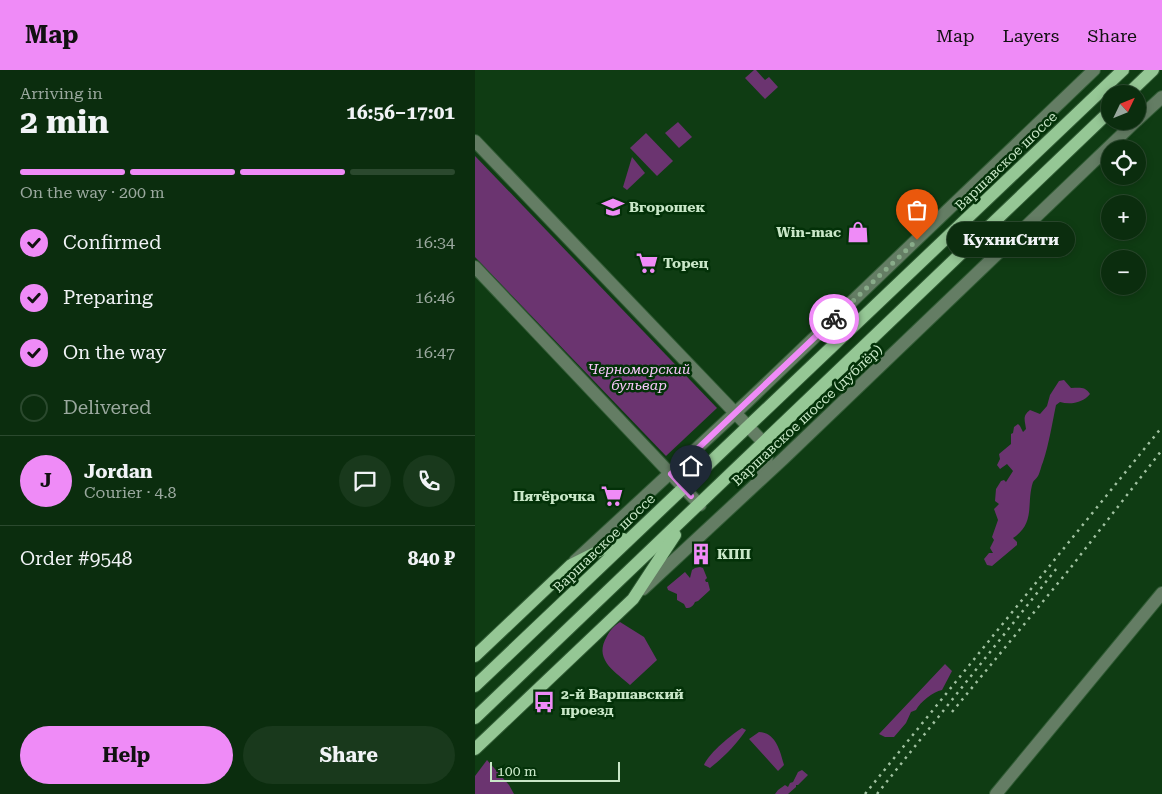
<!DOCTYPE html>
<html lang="en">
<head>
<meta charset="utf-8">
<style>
	body { margin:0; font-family:"Roboto Serif",serif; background:#19391c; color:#f1f3f6; height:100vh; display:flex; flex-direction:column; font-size:19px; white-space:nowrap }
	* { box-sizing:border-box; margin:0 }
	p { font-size:16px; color:#9aa89e }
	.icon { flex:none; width:28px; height:28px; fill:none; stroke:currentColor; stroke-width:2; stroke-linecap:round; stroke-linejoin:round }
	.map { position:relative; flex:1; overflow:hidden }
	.drawer { display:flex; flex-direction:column; background:#0b2d0e; width:475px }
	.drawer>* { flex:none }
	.needle { width:32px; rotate:47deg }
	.tools { position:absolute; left:626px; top:15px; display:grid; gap:10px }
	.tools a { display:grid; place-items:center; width:45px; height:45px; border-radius:50%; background:#0b2d0e; box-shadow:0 2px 8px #0003,0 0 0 1px #2b492e; font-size:25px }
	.scale { position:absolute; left:15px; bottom:12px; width:130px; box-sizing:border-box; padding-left:5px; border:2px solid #c9e7c8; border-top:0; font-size:14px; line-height:18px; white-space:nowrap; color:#c9e7c8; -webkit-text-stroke:4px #033108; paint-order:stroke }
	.pin { position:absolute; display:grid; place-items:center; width:42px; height:42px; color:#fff; margin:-51px -21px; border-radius:50% 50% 50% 0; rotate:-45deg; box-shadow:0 0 5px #0007 }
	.pin .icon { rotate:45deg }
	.courier { position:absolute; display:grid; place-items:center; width:50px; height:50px; margin:-25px; border:4px solid #ef8bf7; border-radius:50%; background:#fff; color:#222; box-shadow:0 1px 6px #0007 }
	.bubble { position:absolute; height:35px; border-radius:18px; background:#0b2d0e; box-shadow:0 2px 8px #0003,0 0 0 1px #2b492e; font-size:16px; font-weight:700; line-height:35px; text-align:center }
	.summary em { font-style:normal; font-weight:700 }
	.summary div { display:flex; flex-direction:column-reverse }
	.summary { display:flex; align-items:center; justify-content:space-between; height:85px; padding:0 20px }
	h1 { font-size:32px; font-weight:700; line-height:38px }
	.bar { display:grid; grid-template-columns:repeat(4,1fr); gap:8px 5px; align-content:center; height:60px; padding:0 20px }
	.bar i { height:6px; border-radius:4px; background:#2b492e }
	.bar .on { background:#ef8bf7 }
	.bar p { grid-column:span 4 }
	.line { display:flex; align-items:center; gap:12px; padding:0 20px; border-top:1px solid #2b492e }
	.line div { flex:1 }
	.round { display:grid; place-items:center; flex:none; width:52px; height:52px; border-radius:26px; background:#19391c }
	ol { padding:0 20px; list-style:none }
	li { display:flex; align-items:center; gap:15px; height:55px }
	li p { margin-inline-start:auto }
	li .icon { padding:5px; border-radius:50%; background:#ef8bf7; color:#111; stroke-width:4 }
	li:last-child { color:#9aa89e }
	li i { width:28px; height:28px; border:2px solid #2b492e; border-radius:50% }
	.action { display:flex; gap:10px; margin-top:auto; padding:10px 20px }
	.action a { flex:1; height:58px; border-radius:30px; background:#ef8bf7; color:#111; font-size:20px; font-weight:700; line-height:58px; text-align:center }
	.action a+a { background:#19391c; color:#f1f3f6 }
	header { display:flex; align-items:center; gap:30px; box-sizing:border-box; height:70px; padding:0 25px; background:#ef8bf7; color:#111 }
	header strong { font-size:24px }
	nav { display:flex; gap:28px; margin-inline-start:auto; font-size:18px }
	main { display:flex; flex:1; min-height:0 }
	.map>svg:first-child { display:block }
	.green { fill:#6b3470 }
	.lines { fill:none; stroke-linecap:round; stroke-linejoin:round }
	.minor-casing { stroke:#305b34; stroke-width:14 }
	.major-casing { stroke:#305b34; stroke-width:14 }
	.minor { stroke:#647d64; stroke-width:12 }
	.major { stroke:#95c795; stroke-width:12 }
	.rail { stroke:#a0c1a0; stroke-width:2.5; stroke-dasharray:2.5 5; stroke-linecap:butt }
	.done { stroke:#88ab89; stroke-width:5; stroke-dasharray:0 9 }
	.route { stroke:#ef8bf7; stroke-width:6 }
	.labels { text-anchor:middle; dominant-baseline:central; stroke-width:5; stroke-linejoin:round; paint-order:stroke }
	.street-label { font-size:14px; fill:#c9e7c8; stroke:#033108 }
	.poi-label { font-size:14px; font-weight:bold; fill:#c9e7c8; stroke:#033108; text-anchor:start }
	.park-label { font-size:14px; font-style:italic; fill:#fac8fd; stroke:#033108 }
</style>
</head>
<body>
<header>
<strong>Map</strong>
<nav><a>Map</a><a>Layers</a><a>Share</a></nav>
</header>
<main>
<section class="drawer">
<div class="summary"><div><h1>2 min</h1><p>Arriving in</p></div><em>16:56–17:01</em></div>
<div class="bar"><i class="on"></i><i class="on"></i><i class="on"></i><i></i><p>On the way · 200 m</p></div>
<ol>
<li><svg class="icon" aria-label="check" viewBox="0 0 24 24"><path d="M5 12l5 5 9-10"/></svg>Confirmed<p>16:34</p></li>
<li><svg class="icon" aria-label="check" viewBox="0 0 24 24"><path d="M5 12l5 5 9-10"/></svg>Preparing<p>16:46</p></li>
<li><svg class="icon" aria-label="check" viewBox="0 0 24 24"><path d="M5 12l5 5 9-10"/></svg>On the way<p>16:47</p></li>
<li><i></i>Delivered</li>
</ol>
<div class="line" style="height:90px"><b class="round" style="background:#ef8bf7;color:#111">J</b><div><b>Jordan</b><p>Courier · 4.8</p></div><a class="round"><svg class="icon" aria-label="chat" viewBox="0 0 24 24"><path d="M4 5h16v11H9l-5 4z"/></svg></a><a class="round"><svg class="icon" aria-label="phone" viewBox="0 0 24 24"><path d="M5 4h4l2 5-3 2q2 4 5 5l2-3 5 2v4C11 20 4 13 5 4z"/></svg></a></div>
<div class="line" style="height:65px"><div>Order #9548</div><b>840 ₽</b></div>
<div class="action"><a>Help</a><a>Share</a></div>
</section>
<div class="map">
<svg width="687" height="724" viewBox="0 0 687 724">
	<rect width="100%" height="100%" fill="#0f3c13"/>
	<g class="green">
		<path d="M279,0H281L290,10L294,7L303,17L290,29L270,8Z"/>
		<path d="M203,52L217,67L204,78L190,63Z"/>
		<path d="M171,63L198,91L182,106L155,78Z"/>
		<path d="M0,86L242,338L191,386L0,187Z"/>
		<path d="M157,87L170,103L152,120L148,117Z"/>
		<path d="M589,310L596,318C604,318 610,316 615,324C608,333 595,335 585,332L581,335C577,354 574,374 568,392C566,396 565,403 563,406C561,409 559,410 558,412C551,433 561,453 538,468L542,472V475L517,496L512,495L509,489L514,483H518L515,478L519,470L517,467L523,450L519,439L524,434L520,431L521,419L526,411L529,410L531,412L538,401L532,394L525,399L522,395L525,389L524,384L536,374V364L538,363L539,357L543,354L545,356L548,362L551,359C550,350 547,346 555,340L565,344L572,336L575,325L584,311Z"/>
		<path d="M225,497L228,498L232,508L230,510L231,512H233L235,520L223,531L220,532C218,536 216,538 211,538L209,534L202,530V524L193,520L192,517L210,502L215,508L217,500L220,498Z"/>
		<path d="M145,552L169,567L182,590L155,615C142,603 120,591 130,570C134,562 137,557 145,552Z"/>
		<path d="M470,594L477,601L467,620C458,622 445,632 441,640L436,642L431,653L419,667H410L404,664Z"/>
		<path d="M267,658L271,660C262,674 248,688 235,698L229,695C233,684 257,664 267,658Z"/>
		<path d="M284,662C301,663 305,681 309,695L303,701L274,669Z"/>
		<path d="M12,690L34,715L39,724H0V706Z"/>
		<path d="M327,700L333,705L323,715H321V717L313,724H300L303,720L310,715L313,717L315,713L318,712L323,702Z"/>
	</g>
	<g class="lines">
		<g class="minor-casing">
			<g id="minor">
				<path d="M662,50L687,27"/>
				<path d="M0,71L288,372C295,384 292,396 286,408"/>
				<path d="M0,197L225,435"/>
				<path d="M100,491L272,332L619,0"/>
				<path d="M168,519L308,389L661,51"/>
				<path d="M521,724L687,523"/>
			</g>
		</g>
		<g class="major-casing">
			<g id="major">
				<path d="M653,24L678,0"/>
				<path d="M0,586L96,495L148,469"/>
				<path d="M0,616L648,0"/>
				<path d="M0,648L635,41"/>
				<path d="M0,679L158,529L200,465"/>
			</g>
		</g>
		<use href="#minor" class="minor"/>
		<use href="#major" class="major"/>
		<g class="rail">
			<path d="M477,642L593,501L687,380"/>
			<path d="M390,724L687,357"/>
			<path d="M402,724L582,498"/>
		</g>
	</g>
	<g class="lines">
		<path class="done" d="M359,249L442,170"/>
		<path class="route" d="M216,426L196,404L359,249"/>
	</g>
	<defs>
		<g id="school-bare" transform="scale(1.725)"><path d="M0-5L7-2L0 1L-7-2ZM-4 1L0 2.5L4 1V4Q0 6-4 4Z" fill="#ef8bf7" stroke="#033108" stroke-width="2.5" paint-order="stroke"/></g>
		<g id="shop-bare" transform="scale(1.725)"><path d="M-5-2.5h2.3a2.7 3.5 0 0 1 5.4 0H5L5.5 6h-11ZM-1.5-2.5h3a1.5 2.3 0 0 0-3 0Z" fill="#ef8bf7" stroke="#033108" stroke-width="2.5" paint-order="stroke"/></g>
		<g id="supermarket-bare" transform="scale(1.725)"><path d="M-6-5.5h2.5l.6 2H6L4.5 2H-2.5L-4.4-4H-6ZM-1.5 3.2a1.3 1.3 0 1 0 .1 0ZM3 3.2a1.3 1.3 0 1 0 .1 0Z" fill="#ef8bf7" stroke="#033108" stroke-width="2.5" paint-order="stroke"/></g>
		<g id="building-bare" transform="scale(1.725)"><path d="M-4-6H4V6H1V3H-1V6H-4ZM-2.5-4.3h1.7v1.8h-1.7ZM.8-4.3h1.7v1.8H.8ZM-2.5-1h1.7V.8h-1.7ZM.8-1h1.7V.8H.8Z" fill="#ef8bf7" stroke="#033108" stroke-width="2.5" paint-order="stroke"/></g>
		<g id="bus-bare" transform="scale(1.725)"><path d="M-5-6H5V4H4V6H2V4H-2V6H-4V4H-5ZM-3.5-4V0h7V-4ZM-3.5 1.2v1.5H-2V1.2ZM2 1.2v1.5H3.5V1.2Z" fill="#ef8bf7" stroke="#033108" stroke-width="2.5" paint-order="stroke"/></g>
	</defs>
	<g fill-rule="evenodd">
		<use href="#school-bare" x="138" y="137"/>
		<use href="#shop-bare" x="383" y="162"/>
		<use href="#supermarket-bare" x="172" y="193"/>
		<use href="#supermarket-bare" x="137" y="426"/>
		<use href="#building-bare" x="226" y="484"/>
		<use href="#bus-bare" x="69" y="632"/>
	</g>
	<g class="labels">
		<g class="street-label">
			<text transform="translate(531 91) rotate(-44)">Варшавское шоссе</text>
			<text transform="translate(332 345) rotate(-43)">Варшавское шоссе (дублёр)</text>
			<text transform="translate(129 473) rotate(-44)">Варшавское шоссе</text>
		</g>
		<g class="poi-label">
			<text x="154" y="137">Вгорошек</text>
			<text x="366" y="162" text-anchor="end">Win-mac</text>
			<text x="188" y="193">Торец</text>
			<text x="120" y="426" text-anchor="end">Пятёрочка</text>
			<text x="242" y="484">КПП</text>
			<text x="86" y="624">2-й Варшавский<tspan x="86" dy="16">проезд</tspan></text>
		</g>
		<g class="park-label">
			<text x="164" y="299">Черноморский<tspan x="164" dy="16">бульвар</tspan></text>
		</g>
	</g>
</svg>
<div class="tools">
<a><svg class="needle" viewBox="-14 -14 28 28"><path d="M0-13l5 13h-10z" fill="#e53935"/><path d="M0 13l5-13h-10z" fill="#9aa89e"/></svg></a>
<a><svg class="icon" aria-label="locate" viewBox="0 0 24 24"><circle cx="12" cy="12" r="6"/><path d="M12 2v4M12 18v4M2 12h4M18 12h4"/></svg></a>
<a>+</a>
<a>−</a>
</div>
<div class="scale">100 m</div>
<div class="pin" style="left:442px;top:170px;background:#ea580c"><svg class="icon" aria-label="bag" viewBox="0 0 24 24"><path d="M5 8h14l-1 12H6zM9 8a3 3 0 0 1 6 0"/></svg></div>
<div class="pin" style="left:216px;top:426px;background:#1f2937"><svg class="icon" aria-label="home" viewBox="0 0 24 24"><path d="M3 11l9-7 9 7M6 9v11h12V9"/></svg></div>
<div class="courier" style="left:359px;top:249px"><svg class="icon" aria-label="bike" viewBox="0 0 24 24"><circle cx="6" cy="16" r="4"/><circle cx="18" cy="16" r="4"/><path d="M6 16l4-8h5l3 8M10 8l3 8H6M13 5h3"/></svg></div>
<div class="bubble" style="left:472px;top:152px;width:128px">КухниСити</div>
</div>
</main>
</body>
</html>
